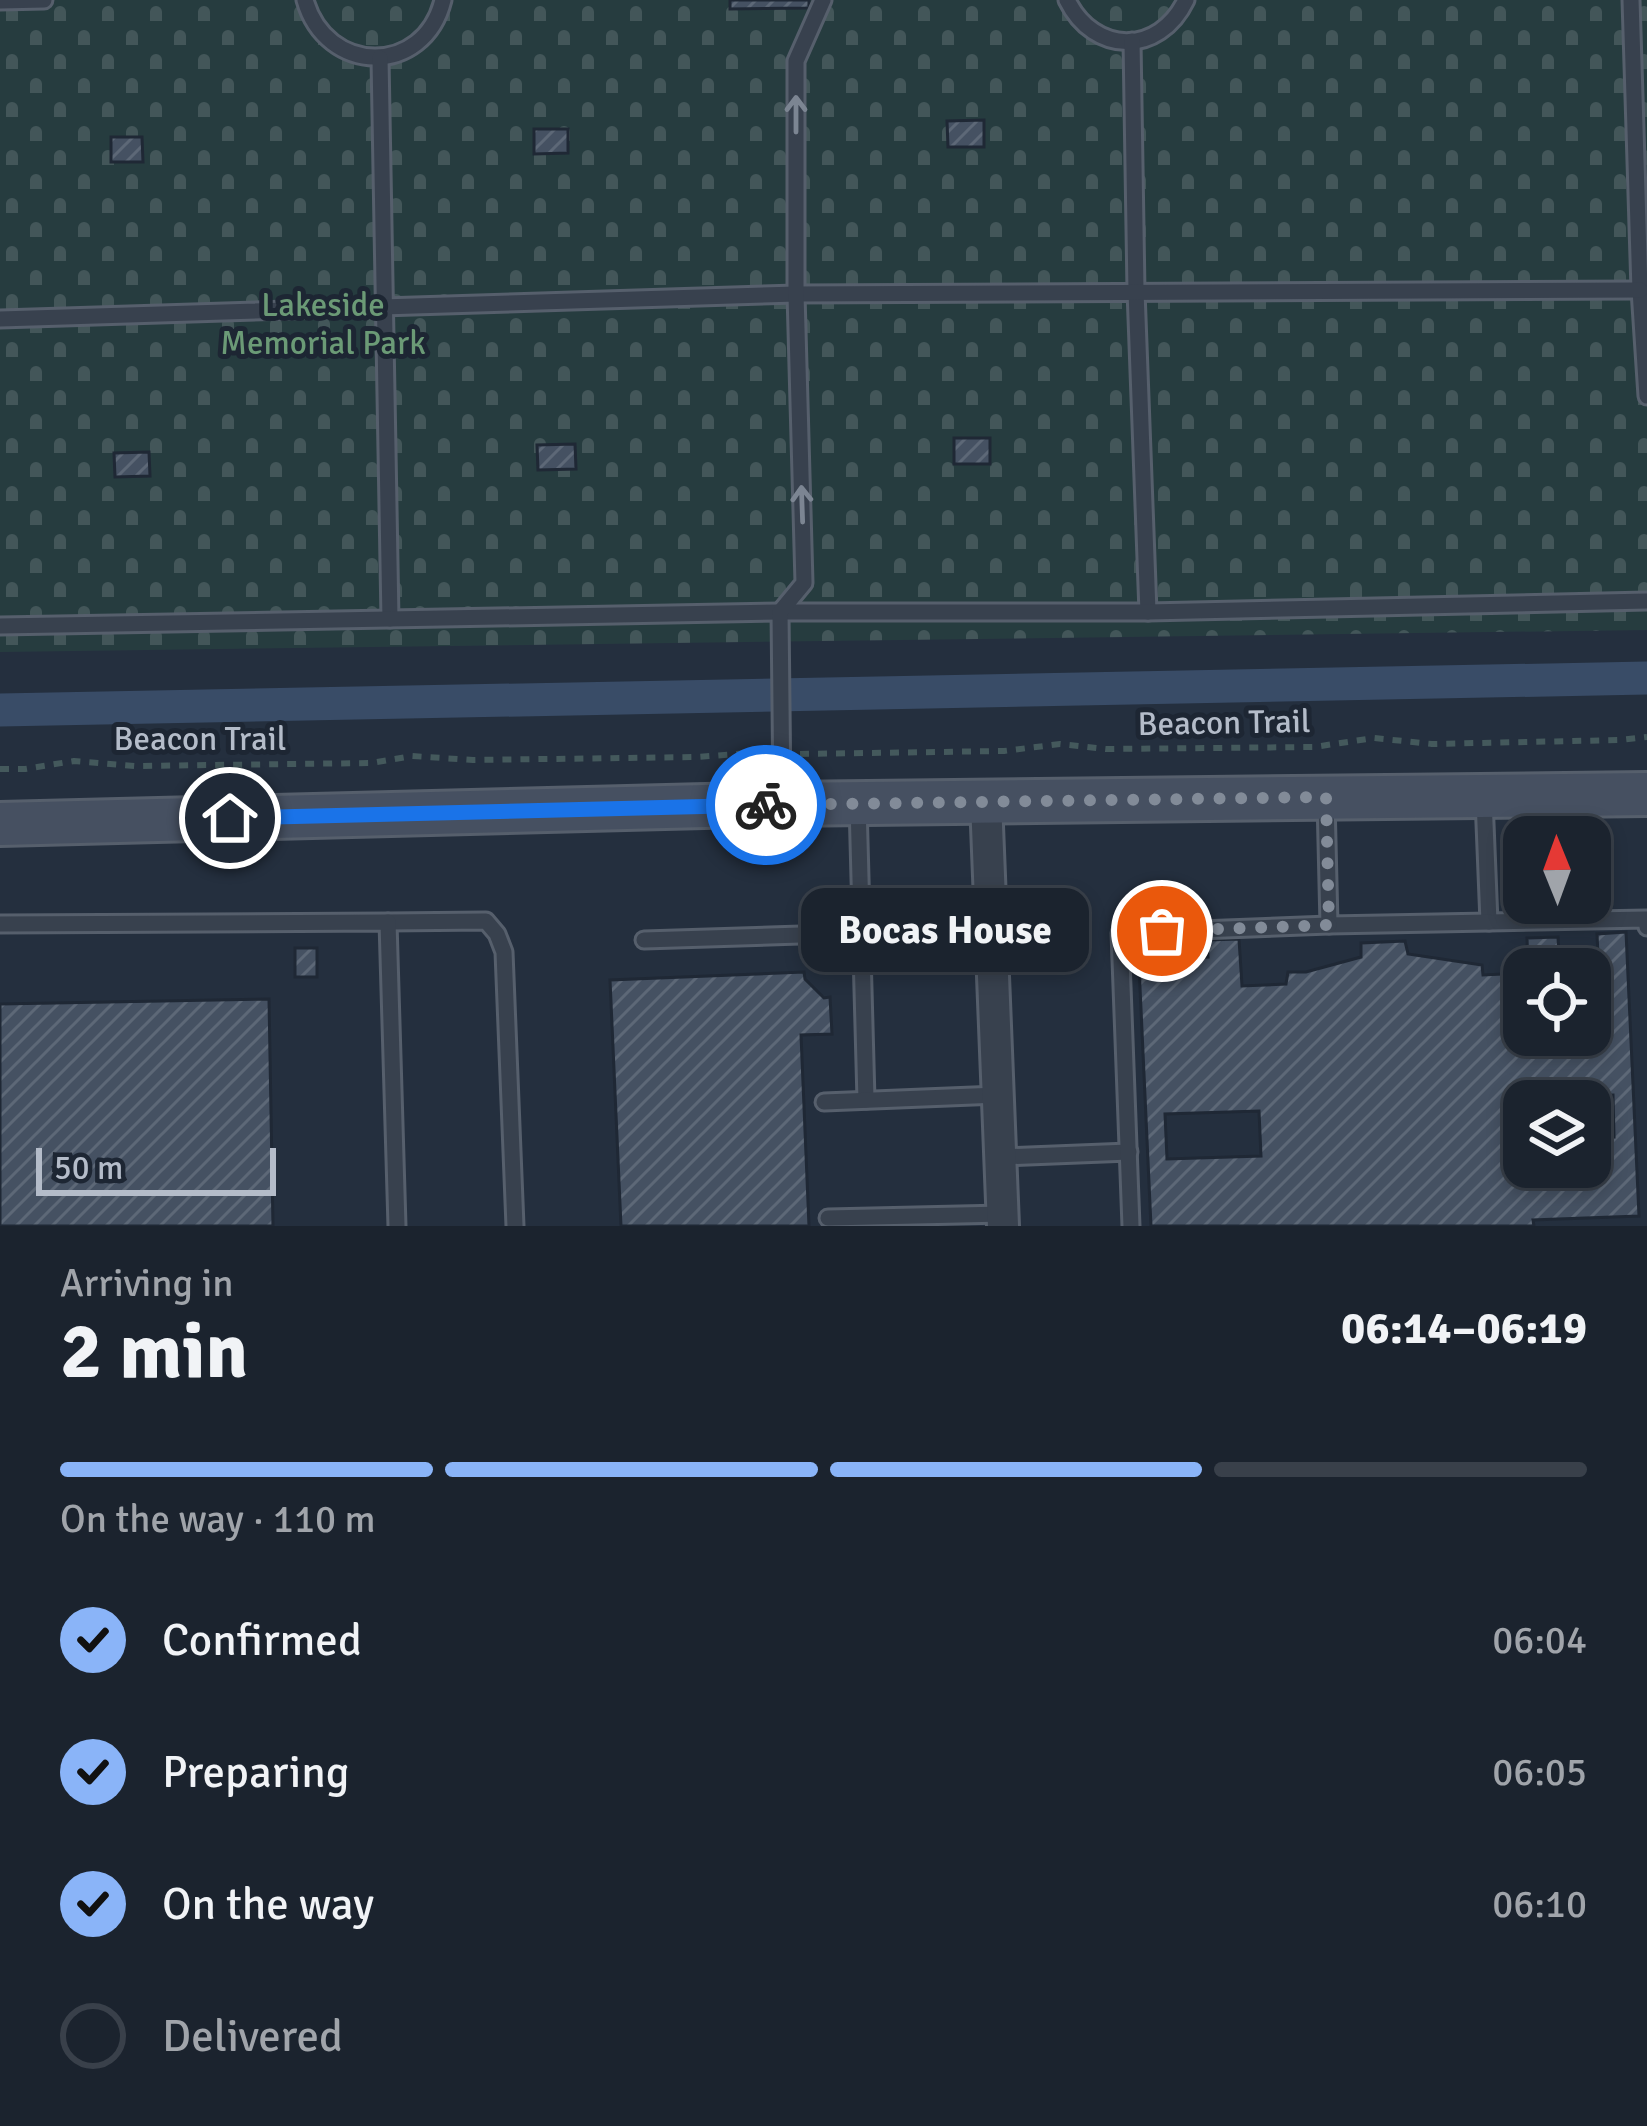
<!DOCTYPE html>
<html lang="en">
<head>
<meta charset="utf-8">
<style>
	body { margin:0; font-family:Signika,sans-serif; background:#242b36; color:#f1f3f6; height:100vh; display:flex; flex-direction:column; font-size:45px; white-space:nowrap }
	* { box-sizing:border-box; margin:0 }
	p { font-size:39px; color:#a0a4aa }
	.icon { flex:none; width:66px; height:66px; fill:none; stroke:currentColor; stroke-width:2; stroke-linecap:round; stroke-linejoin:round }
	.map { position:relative; height:1226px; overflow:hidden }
	.sheet { display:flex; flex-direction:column; background:#1b232e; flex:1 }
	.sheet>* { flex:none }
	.needle { width:78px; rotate:359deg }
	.tools { position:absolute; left:1503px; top:816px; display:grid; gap:24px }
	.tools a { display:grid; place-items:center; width:108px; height:108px; border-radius:24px; background:#1b232e; box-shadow:0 6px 18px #0003,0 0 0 3px #39404a; font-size:60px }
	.scale { position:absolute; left:36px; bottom:30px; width:240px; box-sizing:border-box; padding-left:12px; border:6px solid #b4bcc9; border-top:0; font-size:33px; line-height:42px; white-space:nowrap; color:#b4bcc9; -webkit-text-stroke:9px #1d2633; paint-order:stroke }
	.pin { position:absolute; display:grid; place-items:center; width:102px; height:102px; color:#fff; margin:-51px; border:6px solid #fff; border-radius:50%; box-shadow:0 3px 12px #0007 }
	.courier { position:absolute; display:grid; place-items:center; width:120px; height:120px; margin:-60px; border:9px solid #1a73e8; border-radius:50%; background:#fff; color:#222; box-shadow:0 3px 15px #0007 }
	.bubble { position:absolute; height:84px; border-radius:24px; background:#1b232e; box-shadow:0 6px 18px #0003,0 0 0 3px #39404a; font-size:39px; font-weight:700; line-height:84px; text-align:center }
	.summary em { font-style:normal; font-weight:700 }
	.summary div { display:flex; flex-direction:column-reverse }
	.summary { display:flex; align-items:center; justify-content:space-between; height:204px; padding:0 60px }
	h1 { font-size:78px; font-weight:700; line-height:90px }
	.bar { display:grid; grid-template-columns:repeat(4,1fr); gap:18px 12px; align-content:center; height:144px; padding:0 60px }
	.bar i { height:15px; border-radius:9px; background:#39404a }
	.bar .active { background:#8ab4f8 }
	.bar p { grid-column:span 4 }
	ol { padding:0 60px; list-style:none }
	li { display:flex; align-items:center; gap:36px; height:132px }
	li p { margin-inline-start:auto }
	li .icon { padding:12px; border-radius:50%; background:#8ab4f8; color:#111; stroke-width:4 }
	li:last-child { color:#a0a4aa }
	li i { width:66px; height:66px; border:6px solid #39404a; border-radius:50% }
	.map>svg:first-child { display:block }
	.cemetery { fill:url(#cemetery-stones) }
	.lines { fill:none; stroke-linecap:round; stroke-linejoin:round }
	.canal { stroke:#394c67; stroke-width:33 }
	.building { fill:url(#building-hatch); stroke:#1f2835; stroke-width:3; fill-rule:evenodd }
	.service-casing { stroke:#565f6c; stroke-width:21 }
	.minor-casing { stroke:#565f6c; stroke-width:36 }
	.secondary-casing { stroke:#565f6c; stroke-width:48 }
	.path { stroke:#44595c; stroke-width:6; stroke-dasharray:9 9; stroke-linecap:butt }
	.service { stroke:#38414e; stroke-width:15 }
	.minor { stroke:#38414e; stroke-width:30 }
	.secondary { stroke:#465061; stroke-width:42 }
	.oneway { stroke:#7c8592 }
	.done { stroke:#828b98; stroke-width:12; stroke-dasharray:0 21.6 }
	.route { stroke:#1a73e8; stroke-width:15 }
	.labels { text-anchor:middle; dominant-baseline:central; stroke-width:10; stroke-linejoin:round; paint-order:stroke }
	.park-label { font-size:33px; fill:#6b9a76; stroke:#1d2633 }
	.street-label { font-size:33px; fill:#b4bcc9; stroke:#1d2633 }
</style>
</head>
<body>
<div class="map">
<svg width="1647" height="1226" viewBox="0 0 1647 1226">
	<defs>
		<pattern id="cemetery-stones" width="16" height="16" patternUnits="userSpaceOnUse" patternTransform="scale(3)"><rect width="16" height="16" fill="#263c3f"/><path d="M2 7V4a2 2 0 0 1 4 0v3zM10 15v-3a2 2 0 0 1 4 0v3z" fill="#435659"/></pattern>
		<pattern id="building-hatch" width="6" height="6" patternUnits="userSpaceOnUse" patternTransform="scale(3)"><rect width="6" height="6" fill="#455162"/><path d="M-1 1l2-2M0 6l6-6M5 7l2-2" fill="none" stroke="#5d6877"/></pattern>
	</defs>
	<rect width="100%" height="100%" fill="#242f3e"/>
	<path class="cemetery" d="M0,0H1647V630L0,652Z"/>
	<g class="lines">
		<path class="canal" d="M0,710L1647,678"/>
	</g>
	<g class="building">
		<path d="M730,0H809V8L730,9Z"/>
		<path d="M984,120V147H948L947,121Z"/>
		<path d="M534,129H568V153L534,154Z"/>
		<path d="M111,137H142L143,162H111Z"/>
		<rect x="954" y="438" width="36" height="26"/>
		<path d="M575,444L576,469L538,470L537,445Z"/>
		<path d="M149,452L150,476L115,477L114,453Z"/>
		<path d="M1626,932L1639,1216L1533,1220L1534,1226H1151L1138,944L1169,943V959L1208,957L1207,940L1239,939L1242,986L1286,984L1288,972H1306L1361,957V943L1405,941L1408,954L1482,965L1483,975L1524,973V1035H1590V969H1528L1527,938L1558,937L1559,957L1598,955L1597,934ZM1613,1095L1614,1137L1590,1138V1167H1524L1521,1099ZM1259,1111L1261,1156L1167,1159L1165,1114Z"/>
		<rect x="295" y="948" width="22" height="29"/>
		<path d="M804,972L805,979L824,998L830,997L832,1034L801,1035L809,1226H621L610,980Z"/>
		<path d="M269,999L273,1226H0V1004Z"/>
	</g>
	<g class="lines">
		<g class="service-casing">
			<g id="service">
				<path d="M305,0C326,75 424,77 443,0"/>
				<path d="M1067,0C1094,55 1159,56 1186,0"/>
				<path d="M1631,0L1640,290L1647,396"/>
				<path d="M0,1L44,0"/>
				<path d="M1132,41L1136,291L1148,612"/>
				<path d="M380,58L390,619"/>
				<path d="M0,319L796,294L1640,290"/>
				<path d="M0,626L780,612H1148L1647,601"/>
				<path d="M782,798L780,612L804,583L796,294V61L823,0"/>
				<path d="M1484,799L1489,922L1647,919V927"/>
				<path d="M1326,800L1329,925L1489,922"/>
				<path d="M858,804L866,1100"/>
				<path d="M388,922L486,921L497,934L504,952L515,1226"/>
				<path d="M0,924L388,922L397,1226"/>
				<path d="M644,940L862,933"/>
				<path d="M824,1102L998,1095"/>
				<path d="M1001,1157L1129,1152"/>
				<path d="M828,1218L1003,1214"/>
				<path d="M1131,1226L1120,933L1329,925"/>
			</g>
		</g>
		<g class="minor-casing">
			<path id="minor" d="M986,801L1003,1226"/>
		</g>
		<g class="secondary-casing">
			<path id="secondary" d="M0,824L782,804L1647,794"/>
		</g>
		<g class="path">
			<path d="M800,754L1004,751L1060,744L1106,749L1314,747L1374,738L1432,744L1620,740L1647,737"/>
			<path d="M0,769H25L74,761L135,766L371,763L412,756L473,760L697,757L763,752"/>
		</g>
		<use href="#service" class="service"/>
		<use href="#minor" class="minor"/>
		<use href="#secondary" class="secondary"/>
	</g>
	<defs><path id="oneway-shaft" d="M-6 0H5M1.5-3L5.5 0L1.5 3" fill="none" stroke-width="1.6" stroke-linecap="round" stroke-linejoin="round" transform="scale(3)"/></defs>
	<g class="oneway">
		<use href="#oneway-shaft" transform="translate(796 114) rotate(-90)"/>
		<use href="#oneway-shaft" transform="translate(802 504) rotate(-92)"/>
	</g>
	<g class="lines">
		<path class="done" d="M766,805L1326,797L1329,925L1162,931"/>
		<path class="route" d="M230,818L766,805"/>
	</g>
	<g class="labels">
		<g class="park-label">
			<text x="323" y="305">Lakeside<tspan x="323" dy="38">Memorial Park</tspan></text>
		</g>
		<g class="street-label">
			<text transform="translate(1224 723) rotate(-1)">Beacon Trail</text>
			<text x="200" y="739">Beacon Trail</text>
		</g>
	</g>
</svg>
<div class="tools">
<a><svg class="needle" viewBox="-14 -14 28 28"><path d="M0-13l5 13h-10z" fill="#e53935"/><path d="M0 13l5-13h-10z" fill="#a0a4aa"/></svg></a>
<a><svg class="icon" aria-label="locate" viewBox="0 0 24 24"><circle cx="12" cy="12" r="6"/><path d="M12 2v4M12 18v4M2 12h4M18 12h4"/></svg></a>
<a><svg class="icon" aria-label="layers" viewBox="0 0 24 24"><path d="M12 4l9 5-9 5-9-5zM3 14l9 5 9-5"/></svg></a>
</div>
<div class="scale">50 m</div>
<div class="pin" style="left:1162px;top:931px;background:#ea580c"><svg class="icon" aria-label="bag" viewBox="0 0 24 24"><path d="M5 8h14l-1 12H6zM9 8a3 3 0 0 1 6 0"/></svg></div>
<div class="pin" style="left:230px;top:818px;background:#1f2937"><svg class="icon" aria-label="home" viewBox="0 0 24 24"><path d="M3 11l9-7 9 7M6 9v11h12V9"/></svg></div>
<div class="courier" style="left:766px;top:805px"><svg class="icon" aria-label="bike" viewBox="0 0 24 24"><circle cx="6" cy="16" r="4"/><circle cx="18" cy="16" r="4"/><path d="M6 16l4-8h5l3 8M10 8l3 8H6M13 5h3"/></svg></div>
<div class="bubble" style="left:801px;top:888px;width:288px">Bocas House</div>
</div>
<section class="sheet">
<div class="summary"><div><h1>2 min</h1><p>Arriving in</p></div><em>06:14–06:19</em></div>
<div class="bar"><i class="active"></i><i class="active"></i><i class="active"></i><i></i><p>On the way · 110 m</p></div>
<ol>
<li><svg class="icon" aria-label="check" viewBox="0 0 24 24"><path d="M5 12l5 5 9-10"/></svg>Confirmed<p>06:04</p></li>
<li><svg class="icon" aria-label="check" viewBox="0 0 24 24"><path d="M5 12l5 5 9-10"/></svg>Preparing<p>06:05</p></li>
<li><svg class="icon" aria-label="check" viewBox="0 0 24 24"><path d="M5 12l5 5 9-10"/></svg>On the way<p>06:10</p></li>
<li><i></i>Delivered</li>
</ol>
</section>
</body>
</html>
